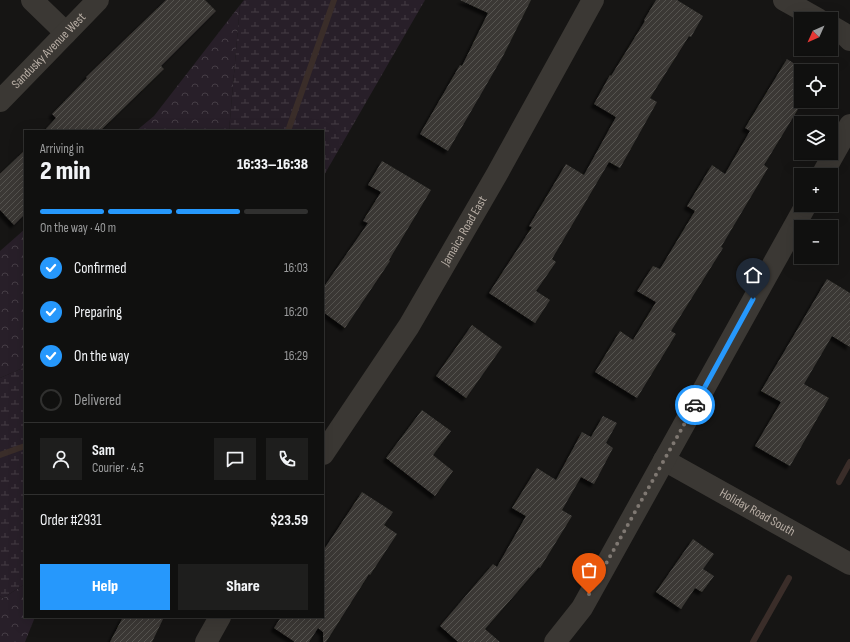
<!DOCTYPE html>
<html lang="en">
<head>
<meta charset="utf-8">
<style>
	body { margin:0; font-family:"Sofia Sans Condensed",sans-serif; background:#1e1e1d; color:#f1f3f6; height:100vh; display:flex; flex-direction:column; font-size:15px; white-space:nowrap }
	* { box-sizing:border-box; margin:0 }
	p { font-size:13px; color:#9c9d9e }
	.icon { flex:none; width:22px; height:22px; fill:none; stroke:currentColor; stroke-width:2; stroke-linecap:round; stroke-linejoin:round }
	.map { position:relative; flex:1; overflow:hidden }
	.details { position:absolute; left:24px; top:130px; width:300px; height:488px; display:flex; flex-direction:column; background:#10100f; border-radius:0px; box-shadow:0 4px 16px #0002,0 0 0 1px #30302f }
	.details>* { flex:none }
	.needle { width:26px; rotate:225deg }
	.fabs { position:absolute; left:794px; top:12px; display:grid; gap:8px }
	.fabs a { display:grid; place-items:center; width:44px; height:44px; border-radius:0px; background:#10100f; box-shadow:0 4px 16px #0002,0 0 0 1px #30302f; font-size:20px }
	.pin { position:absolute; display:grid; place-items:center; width:34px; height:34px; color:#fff; margin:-41px -17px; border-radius:50% 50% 50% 0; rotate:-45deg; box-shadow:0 0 4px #0007 }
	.pin .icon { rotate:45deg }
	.courier { position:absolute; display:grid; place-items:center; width:40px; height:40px; margin:-20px; border:3px solid #2698fc; border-radius:50%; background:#fff; color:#222; box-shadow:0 1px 5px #0007 }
	.summary em { font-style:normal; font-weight:800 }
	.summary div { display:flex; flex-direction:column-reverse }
	.summary { display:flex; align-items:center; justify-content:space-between; height:68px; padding:0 16px }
	h1 { font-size:26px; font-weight:800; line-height:30px }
	.bar { display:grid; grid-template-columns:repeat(4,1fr); gap:6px 4px; align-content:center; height:48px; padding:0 16px }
	.bar i { height:5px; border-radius:3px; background:#30302f }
	.bar .on { background:#2698fc }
	.bar p { grid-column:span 4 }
	.line { display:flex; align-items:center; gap:10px; padding:0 16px; border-top:1px solid #30302f }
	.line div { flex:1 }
	.round { display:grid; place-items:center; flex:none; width:42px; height:42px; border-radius:0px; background:#1e1e1d }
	ol { padding:0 16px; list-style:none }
	li { display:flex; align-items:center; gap:12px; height:44px }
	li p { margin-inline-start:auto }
	li .icon { padding:4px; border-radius:50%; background:#2698fc; color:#fff; stroke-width:4 }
	li:last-child { color:#9c9d9e }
	li i { width:22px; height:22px; border:2px solid #30302f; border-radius:50% }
	.action { display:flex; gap:8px; margin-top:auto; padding:8px 16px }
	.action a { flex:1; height:46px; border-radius:0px; background:#2698fc; color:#fff; font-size:16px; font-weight:800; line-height:46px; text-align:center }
	.action a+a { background:#1e1e1d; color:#f1f3f6 }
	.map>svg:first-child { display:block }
	.forest { fill:url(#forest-crowns) }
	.wetland { fill:url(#wetland-marsh) }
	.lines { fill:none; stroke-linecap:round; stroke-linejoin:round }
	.stream { stroke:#3a2d29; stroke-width:6 }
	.building { fill:url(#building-hatch); filter:url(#shadow) }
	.minor { stroke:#3b3834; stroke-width:22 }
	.done { stroke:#7f7872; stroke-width:4; stroke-dasharray:0 7.2 }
	.route { stroke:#2698fc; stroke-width:5 }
	.labels { text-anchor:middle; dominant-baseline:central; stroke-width:3; stroke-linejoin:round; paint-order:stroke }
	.street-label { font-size:13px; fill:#b7ada4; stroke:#10100f }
</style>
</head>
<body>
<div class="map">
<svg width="850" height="642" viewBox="0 0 850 642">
	<defs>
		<pattern id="forest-crowns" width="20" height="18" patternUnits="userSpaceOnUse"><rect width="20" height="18" fill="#281f29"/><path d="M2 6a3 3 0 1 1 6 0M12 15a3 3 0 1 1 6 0" fill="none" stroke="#453d45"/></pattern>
		<pattern id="wetland-marsh" width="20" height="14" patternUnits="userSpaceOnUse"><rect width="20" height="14" fill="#281f29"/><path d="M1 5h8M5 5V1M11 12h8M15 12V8" fill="none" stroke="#453d45"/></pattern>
		<pattern id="building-hatch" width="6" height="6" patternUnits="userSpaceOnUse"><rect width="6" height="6" fill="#3b3935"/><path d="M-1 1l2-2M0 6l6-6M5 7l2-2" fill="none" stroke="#55534f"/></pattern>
		<filter id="shadow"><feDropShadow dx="-3.5" dy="3.5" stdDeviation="1" flood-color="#0009"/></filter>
	</defs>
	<rect width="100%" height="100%" fill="#161514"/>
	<g class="forest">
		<path d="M240,5L229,131H136L154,116Z"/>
		<path d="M25,229V367L0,378V251Z"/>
		<path d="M25,584V617H35L25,642H0V596L3,598Z"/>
	</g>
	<g class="wetland">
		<path d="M244,0H425L323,177V131H229L240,5Z"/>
		<path d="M25,367V584L3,598L0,596V378Z"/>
	</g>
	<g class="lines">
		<g class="stream">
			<path d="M288,131L334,0"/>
			<path d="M0,455L25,446"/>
			<path d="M839,482L850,462"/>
			<path d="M753,642L789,578"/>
		</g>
	</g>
	<g class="building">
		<path d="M166,0H205L216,11L161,66L164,69L100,131H44L56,118L52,114L87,78L86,77Z"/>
		<path d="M460,0H531L503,56L448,151L420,134L460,65L462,66L488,13Z"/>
		<path d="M656,0H677L703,16L691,37L689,36L650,98L657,102L620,168L609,162L552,259L556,262L536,291L550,300L535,323L489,293L532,227L529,226L566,164L584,175L616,117L594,104L610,75L611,76L645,21L644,20Z"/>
		<path d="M787,59L806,71H801V101H803L764,165L768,168L721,247L723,248L671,331L676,334L637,398L595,372L620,331L633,340L656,302L637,291L653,266L660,269L695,211L687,206L712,165L725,174L750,131L745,128Z"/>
		<path d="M25,150V214L14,225L0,210V174Z"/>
		<path d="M382,161L431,190L389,260L390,261L345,328L323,312V288L368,223L363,221L381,192L368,185Z"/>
		<path d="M827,279L850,293V347L832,336L804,384L829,398L790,466L755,446L781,402L761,391Z"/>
		<path d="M472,325L502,347L466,398L436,376Z"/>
		<path d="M422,410L451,431L433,455L453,471L435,496L386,458Z"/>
		<path d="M603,416L617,423L606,443L613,448L594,484L581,477L562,510L572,516L540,568L539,567L485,629L500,642H458L440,626L493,564L497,567L526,516L512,508L537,468L556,480L582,432L591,437Z"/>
		<path d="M362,492L393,512L384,525L397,534L370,575L369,574L326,642H323V632L318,628L309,642H295L274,628L281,617H323V551Z"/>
		<path d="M693,539L714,554L703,569L714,576L702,592L695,588L681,609L656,592Z"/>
		<path d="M123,617H164L152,642H110Z"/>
	</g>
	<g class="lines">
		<g class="minor">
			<path d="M32,0L66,33"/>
			<path d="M784,0L818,19"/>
			<path d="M831,26L843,33L850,40"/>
			<path id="s1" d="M0,101L98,0"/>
			<path d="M822,175L850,125"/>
			<path id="s2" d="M323,454L409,326L497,174L593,0"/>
			<path id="s3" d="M664,460L850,564"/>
			<path d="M206,642L220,617"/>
			<path d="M555,642L582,608L806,205"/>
		</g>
	</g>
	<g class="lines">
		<path class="done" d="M589,594L695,405"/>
		<path class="route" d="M695,405L753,299"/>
	</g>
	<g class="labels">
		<g class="street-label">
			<text stroke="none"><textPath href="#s1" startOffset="70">Sandusky Avenue West</textPath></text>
			<text stroke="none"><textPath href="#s2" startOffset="264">Jamaica Road East</textPath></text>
			<text stroke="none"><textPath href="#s3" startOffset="107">Holiday Road South</textPath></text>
		</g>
	</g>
</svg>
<div class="fabs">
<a><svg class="needle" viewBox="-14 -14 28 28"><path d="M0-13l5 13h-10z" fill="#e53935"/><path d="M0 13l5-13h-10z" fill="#9c9d9e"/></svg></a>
<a><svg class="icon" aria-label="locate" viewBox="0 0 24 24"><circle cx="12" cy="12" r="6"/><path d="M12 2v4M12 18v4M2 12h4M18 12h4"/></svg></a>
<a><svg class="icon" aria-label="layers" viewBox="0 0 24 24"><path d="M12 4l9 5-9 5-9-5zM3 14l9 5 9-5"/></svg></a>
<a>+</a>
<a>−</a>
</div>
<div class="pin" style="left:589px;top:594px;background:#ea580c"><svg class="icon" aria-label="bag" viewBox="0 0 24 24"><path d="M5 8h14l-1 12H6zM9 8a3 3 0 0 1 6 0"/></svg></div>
<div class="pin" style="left:753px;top:299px;background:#1f2937"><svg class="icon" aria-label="home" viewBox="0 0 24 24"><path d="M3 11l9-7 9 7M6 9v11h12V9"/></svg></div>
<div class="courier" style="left:695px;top:405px"><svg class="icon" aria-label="car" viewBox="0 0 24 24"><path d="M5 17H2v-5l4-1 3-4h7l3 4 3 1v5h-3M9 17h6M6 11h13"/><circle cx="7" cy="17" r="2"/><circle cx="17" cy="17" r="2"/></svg></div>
<section class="details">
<div class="summary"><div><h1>2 min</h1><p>Arriving in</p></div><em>16:33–16:38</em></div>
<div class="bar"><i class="on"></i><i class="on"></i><i class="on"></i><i></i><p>On the way · 40 m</p></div>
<ol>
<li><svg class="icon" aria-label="check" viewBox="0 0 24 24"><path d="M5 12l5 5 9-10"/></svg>Confirmed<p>16:03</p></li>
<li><svg class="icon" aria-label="check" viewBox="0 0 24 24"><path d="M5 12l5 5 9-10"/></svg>Preparing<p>16:20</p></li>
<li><svg class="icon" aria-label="check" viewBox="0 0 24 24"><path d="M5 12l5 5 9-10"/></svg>On the way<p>16:29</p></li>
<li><i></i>Delivered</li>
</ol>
<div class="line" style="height:72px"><a class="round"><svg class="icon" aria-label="person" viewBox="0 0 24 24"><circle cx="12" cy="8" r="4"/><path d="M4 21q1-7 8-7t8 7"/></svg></a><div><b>Sam</b><p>Courier · 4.5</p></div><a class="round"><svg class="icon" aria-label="chat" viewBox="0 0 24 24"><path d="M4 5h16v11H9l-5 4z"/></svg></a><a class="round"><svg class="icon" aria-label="phone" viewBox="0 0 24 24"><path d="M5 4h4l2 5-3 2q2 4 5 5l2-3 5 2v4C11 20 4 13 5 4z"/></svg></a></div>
<div class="line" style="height:52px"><div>Order #2931</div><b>$23.59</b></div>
<div class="action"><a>Help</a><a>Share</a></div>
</section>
</div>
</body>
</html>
